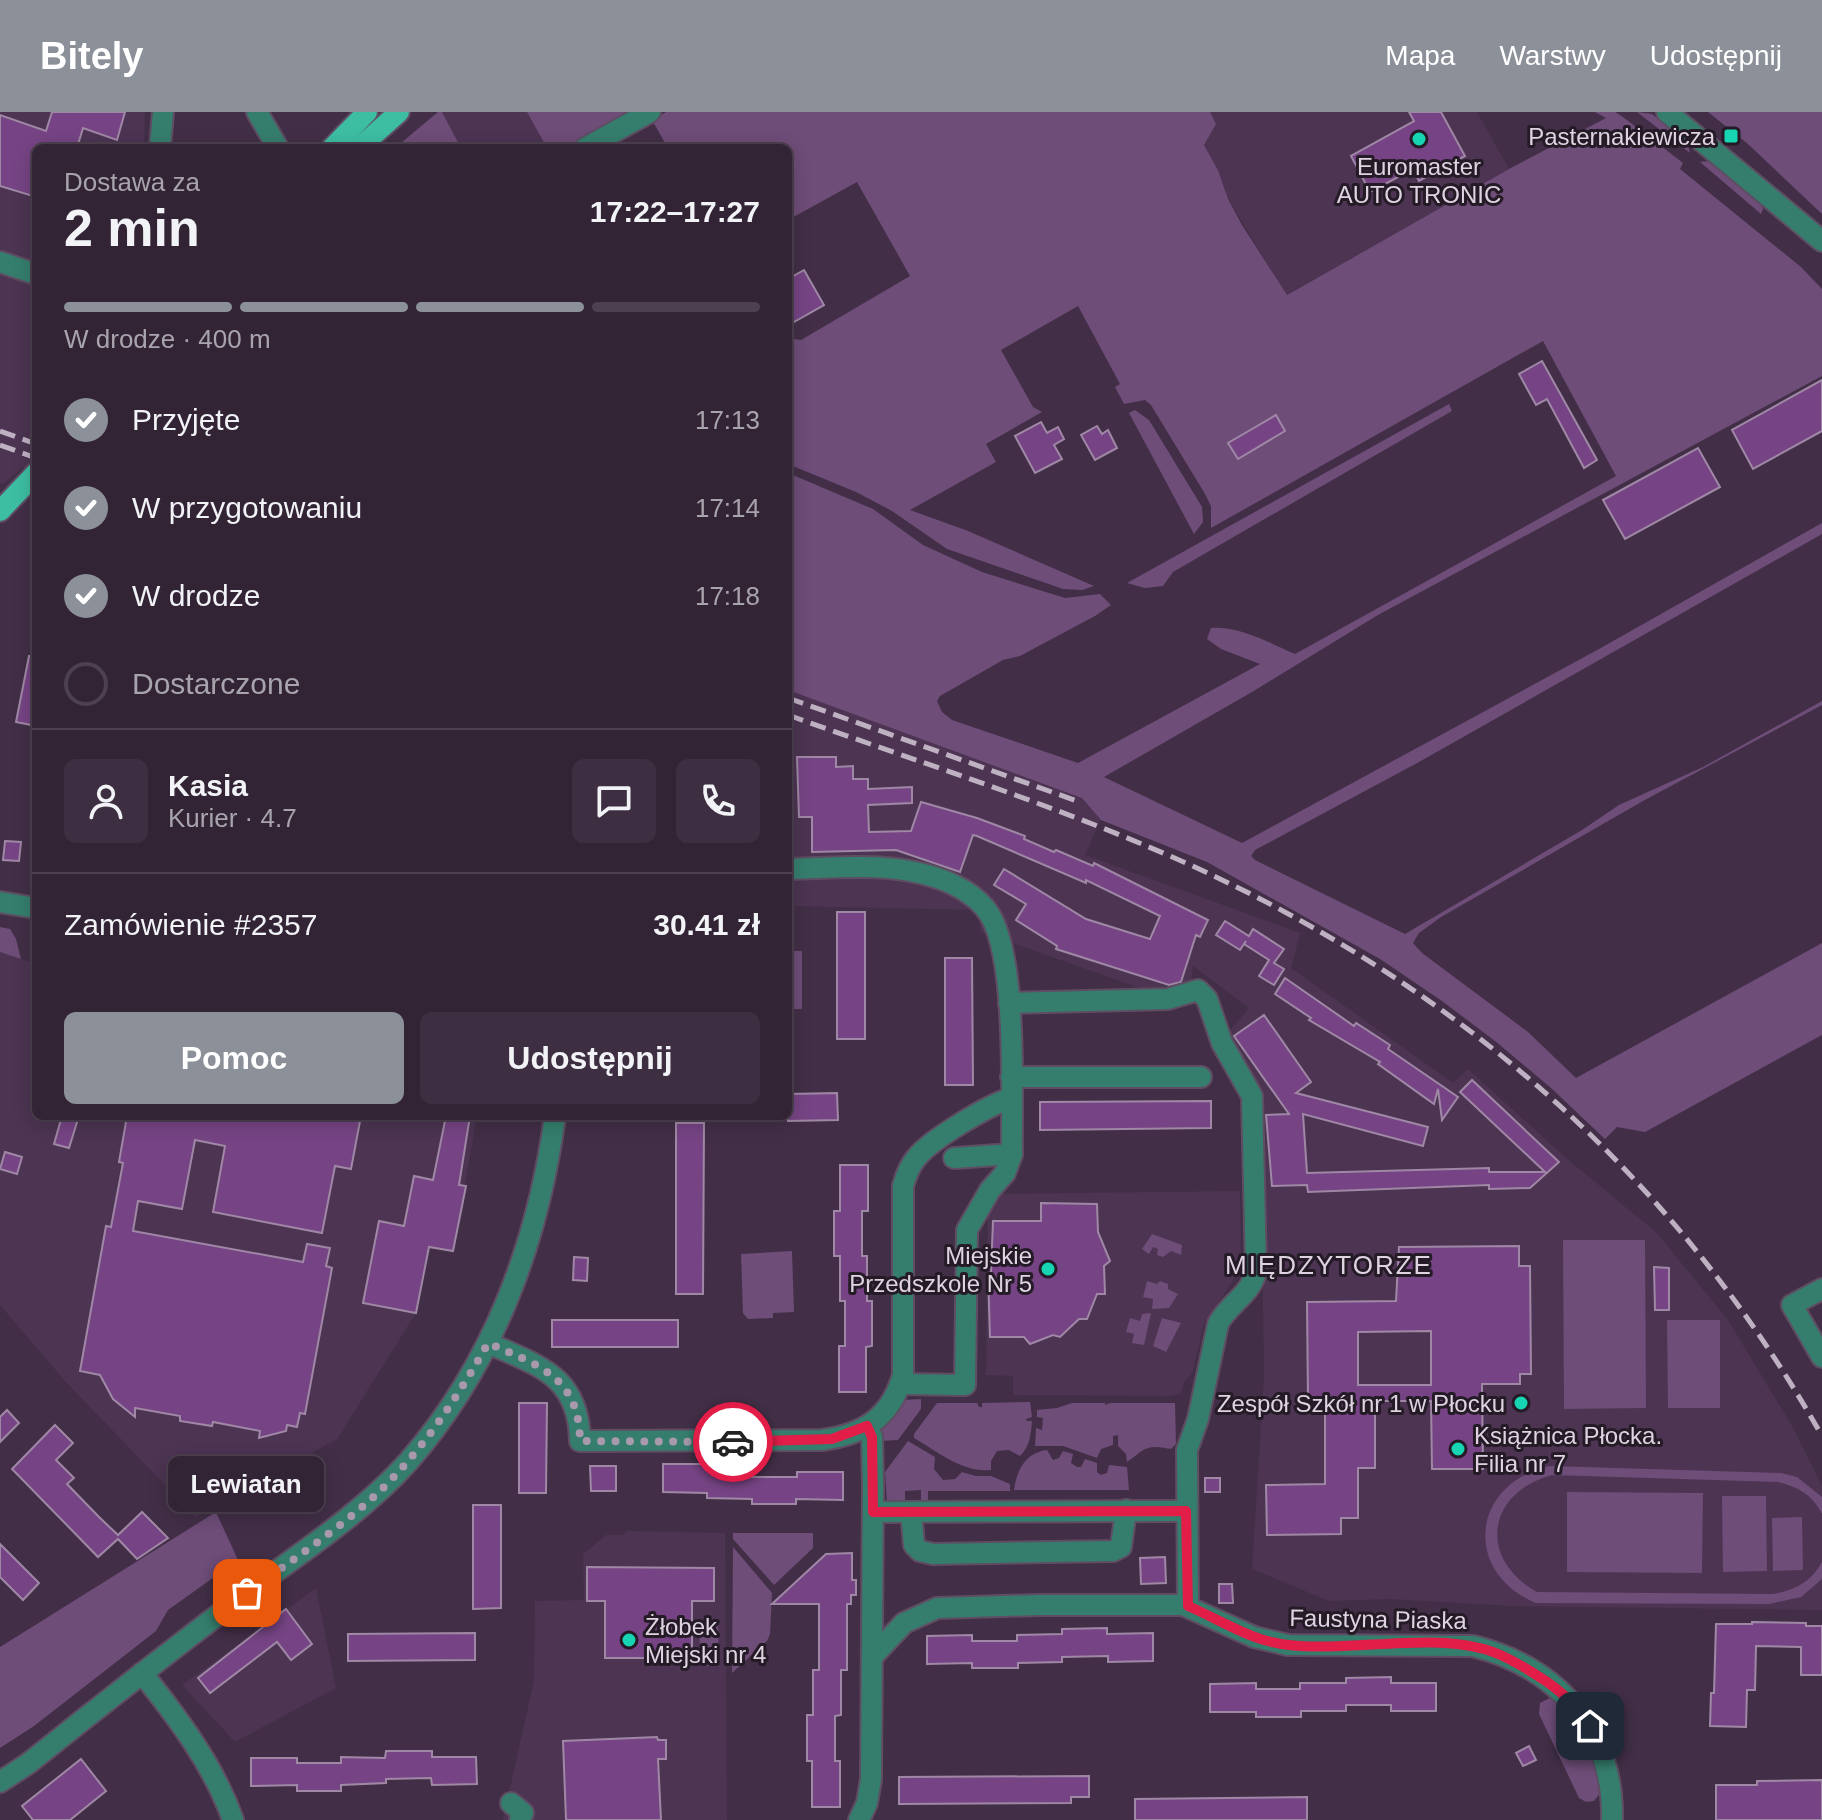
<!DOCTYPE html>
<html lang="pl">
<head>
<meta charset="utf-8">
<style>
	body { margin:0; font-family:Arial,sans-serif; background:#3d2f41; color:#f1f3f6; height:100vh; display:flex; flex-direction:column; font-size:30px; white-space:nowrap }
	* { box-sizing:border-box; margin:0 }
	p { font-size:26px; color:#a8a4ad }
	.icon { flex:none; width:44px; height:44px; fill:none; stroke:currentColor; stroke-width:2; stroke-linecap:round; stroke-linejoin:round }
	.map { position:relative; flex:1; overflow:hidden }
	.details { position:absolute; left:32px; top:32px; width:760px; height:976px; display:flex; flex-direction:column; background:#322335; border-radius:12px; box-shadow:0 4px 20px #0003,0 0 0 2px #4d4050 }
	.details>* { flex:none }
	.pin { position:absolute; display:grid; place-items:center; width:68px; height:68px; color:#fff; margin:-34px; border-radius:16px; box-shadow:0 4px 12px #0006 }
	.courier { position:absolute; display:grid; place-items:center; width:80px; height:80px; margin:-40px; border:6px solid #e11d48; border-radius:50%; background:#fff; color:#222; box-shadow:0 2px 10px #0007 }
	.bubble { position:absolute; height:56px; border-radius:12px; background:#322335; box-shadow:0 4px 20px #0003,0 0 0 2px #4d4050; font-size:26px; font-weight:600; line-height:56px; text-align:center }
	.headline em { font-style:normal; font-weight:600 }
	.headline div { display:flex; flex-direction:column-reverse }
	.headline { display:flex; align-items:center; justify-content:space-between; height:136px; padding:0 32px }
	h1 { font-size:52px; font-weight:600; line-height:60px }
	.bar { display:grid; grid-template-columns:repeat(4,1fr); gap:12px 8px; align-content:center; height:96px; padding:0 32px }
	.bar i { height:10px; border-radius:6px; background:#4d4050 }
	.bar .current { background:#8c9099 }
	.bar p { grid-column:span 4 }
	.line { display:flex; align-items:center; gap:20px; padding:0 32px; border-top:2px solid #4d4050 }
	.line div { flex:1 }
	.round { display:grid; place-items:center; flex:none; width:84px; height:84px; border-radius:12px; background:#3d2f41 }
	ol { padding:0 32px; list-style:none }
	li { display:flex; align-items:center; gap:24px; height:88px }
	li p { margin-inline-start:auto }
	li .icon { padding:8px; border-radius:50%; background:#8c9099; color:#fff; stroke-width:4 }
	li:last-child { color:#a8a4ad }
	li i { width:44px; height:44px; border:4px solid #4d4050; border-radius:50% }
	.action { display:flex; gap:16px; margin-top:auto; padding:16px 32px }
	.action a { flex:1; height:92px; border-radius:12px; background:#8c9099; color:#fff; font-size:32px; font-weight:600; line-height:92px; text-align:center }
	.action a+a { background:#3d2f41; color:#f1f3f6 }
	header { display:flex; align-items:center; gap:48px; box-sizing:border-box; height:112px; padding:0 40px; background:#8c9099; color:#fff }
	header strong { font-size:38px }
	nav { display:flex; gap:44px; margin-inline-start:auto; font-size:28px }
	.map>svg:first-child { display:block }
	.built { fill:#4c3452 }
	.green { fill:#6e4d78 }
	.building { fill:#764484; stroke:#9f88a5; stroke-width:2; fill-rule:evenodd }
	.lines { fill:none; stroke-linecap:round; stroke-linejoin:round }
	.minor-casing { stroke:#5e4d63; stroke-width:24 }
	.major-casing { stroke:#5e4d63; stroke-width:24 }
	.minor { stroke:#357e6d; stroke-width:20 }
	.major { stroke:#3dbea2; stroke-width:20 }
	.rail { stroke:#beb1c2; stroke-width:5; stroke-dasharray:16 8; stroke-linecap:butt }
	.done { stroke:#a89aac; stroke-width:8; stroke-dasharray:0 14.4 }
	.route { stroke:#e11d48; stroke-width:10 }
	.poi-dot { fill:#17d5b2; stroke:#241b26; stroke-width:3 }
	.labels { text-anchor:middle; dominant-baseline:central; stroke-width:6; stroke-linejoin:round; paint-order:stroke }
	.poi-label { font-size:24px; fill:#dfd3e2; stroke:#241b26; text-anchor:end }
	.street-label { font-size:24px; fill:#dfd3e2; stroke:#241b26 }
	.neighbourhood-label { font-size:26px; letter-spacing:2px; fill:#dfd3e2; stroke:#241b26 }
</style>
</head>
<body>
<header>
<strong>Bitely</strong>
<nav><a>Mapa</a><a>Warstwy</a><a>Udostępnij</a></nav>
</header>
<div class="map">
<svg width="1822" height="1708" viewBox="0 0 1822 1708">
	<rect width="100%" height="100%" fill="#422f47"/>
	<g class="built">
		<path d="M0,0H145L144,36H36V360L23,355L3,372L0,371Z"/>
		<path d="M442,0H527L547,36H461Z"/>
		<path d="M1210,0H1477L1509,57L1286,183L1228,87L1218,58L1204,32L1216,12Z"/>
		<path d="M788,575L1108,691L1085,743L1300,821L1291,856L1453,971L1468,957L1566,1046L1656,1120L1728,1208L1792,1314L1822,1374V1498L1511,1494L1391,1487L1329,1489L1252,1457L1264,1263L1260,986L1226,923L1249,896L1193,854L1188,893L981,820L978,798L788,794Z"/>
		<path d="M0,840L36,852V1004H477L453,1139L429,1135L416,1201L337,1327L196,1405L64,1268L0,1193Z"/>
		<path d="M1240,1079L1241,1149L1236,1164L1204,1212L1193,1259L1184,1270L1181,1282L1169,1284L1013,1283V1264L986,1263L988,1082Z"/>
		<path d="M626,1419L725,1421L727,1708H503L534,1568L535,1489L584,1488L583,1442L606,1423H624Z"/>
		<path d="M316,1476L336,1576L235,1630L182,1573Z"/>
	</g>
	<g class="green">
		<path d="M438,0H442L461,36H395Z"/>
		<path d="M527,0H627L628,2L572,36H547Z"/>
		<path d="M666,0H1210L1216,12L1204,33L1218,58L1228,87L1242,113L1287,183L1509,57L1606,6L1595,0H1615L1623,5L1683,51L1680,57L1801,155L1822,177V264L1378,503L1252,580L1104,665L1242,731L1599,537L1822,411V422L1419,650L1255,738L1251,744L1255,748L1405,822L1582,718L1619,693L1703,655L1822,589V593L1643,689L1441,805L1419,821L1413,831L1422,841L1528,920L1576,966L1822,831V923L1645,1020L1617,1015L1605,1027L1551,976L1495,929L1442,889L1380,847L1207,750L1101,708L1082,686L788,578V361L873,397L923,433L982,460L1065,486L1100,482L1111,493L1095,504L1020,544L1003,548L940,584L937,589L942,600L952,608L1078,651L1260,552L1221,537L1207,527L1211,516C1239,514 1270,531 1295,542L1616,364L1543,229L1211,416V394L1205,382L1151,293L1145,288L1124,292L1115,275L1120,272L1078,194L1001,238L1033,295L1042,300L986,332L996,350L910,398L968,419L1094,474L1082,478L1063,477L947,437L892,399L856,380L788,352V226L801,228L910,164L857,70L788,108V36H668L652,8Z"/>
		<path d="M1637,0L1652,2L1687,30L1690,41Z"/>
		<path d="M1708,0H1822V102L1748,32Z"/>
		<path d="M1709,49L1760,90L1763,97L1761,102L1700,50Z"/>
		<path d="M1449,292L1452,299L1173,460L1163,474L1145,476L1127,471Z"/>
		<path d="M1135,298L1149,308L1202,395L1203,410L1194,422L1129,301Z"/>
		<path d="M0,815L10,817L16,827L21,847L0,840Z"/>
		<rect x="788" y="839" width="14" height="58"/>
		<path d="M1152,1122L1182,1133L1181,1143L1171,1139L1163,1145L1157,1143L1158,1137L1153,1135L1149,1142L1142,1137Z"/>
		<path d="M1563,1128H1645L1646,1296L1564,1297Z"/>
		<path d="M792,1139L794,1200L773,1201V1206L748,1207L743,1201L741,1142Z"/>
		<path d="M1147,1169L1157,1172L1160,1169L1168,1172V1177L1178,1182L1169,1196L1152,1197L1153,1187L1143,1185Z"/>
		<path d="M1151,1201L1144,1233L1132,1231L1134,1222L1126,1220L1130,1206L1140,1209L1142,1202Z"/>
		<path d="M1162,1206L1181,1211L1166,1240L1153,1234Z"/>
		<path d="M1667,1208H1720V1296H1668Z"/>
		<path d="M921,1287V1297L898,1328L878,1329L879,1313L901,1288Z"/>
		<path d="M1030,1290L1032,1305L1026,1307L1027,1309H1032C1031,1322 1030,1334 1020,1344L1009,1338L997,1339L991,1349V1358C963,1361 938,1340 914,1326V1322L937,1291H977L979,1295H982V1291Z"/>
		<path d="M1072,1291H1105V1293L1110,1291H1175L1176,1332L1171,1337C1146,1332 1146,1336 1127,1350L1126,1342L1118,1334V1323L1113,1324V1333L1101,1337L1097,1346L1063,1334H1035L1036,1316L1042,1318L1043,1306L1037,1305V1298L1057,1296Z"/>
		<path d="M908,1329L935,1345L934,1357L943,1368L955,1367L962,1360L976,1364H991L1010,1372V1379H928V1393L921,1392V1378L905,1379V1393L887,1390L885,1360Z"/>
		<path d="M1047,1338L1053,1348L1059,1346L1063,1339L1073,1342L1071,1351L1077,1355H1081L1085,1347L1097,1351V1360L1101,1363L1107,1361L1109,1353L1127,1355L1129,1378H1014C1017,1358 1025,1341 1047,1338Z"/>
		<path d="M1550,1354L1781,1361L1797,1365L1822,1385V1402C1813,1383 1798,1375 1778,1370L1552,1363C1486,1381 1478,1447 1537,1480L1773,1482C1795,1478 1811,1470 1822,1450V1467L1801,1485L1769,1492L1536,1491C1461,1460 1472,1370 1550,1354Z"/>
		<path d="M1567,1380L1703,1381L1702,1461L1567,1460Z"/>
		<path d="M1722,1384H1766L1767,1459L1723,1460Z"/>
		<path d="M216,1400L238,1448L168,1498L156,1519L34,1614L0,1636V1535Z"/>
		<path d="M1802,1405L1803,1458L1773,1459L1772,1406Z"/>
		<path d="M733,1421H813V1436L774,1473L733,1427Z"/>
		<path d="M733,1435L772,1481L770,1522L767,1529L732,1561Z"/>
		<path d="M718,1512L719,1554H701L699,1513Z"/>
		<path d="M1550,1586C1582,1601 1595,1648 1601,1680L1594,1689L1586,1690L1579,1686L1539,1602L1540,1591Z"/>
	</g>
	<g class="building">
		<path d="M52,0H125L117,28L83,16L77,36H36V85L0,74V3L46,19Z"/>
		<path d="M1409,0H1441L1465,44L1419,69L1413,57L1370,80L1351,44L1414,9Z"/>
		<path d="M804,158L824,193L794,210L788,200V167Z"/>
		<path d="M1542,249L1597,348L1584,356L1547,287L1536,293L1519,262Z"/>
		<path d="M1822,268V319L1753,357L1732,318Z"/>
		<path d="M1276,303L1285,319L1238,347L1228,331Z"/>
		<path d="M1041,310L1047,321L1058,315L1064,327L1054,333L1062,347L1035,361L1015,324Z"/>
		<path d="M1097,314L1102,322L1108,318L1117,336L1095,348L1081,323Z"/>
		<path d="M1698,336L1720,375L1625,427L1603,388Z"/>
		<path d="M29,544H36V614L16,610Z"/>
		<path d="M797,645H836V655L853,654V667H868V677L912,675V691L868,693L869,720L911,719L921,690L977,706L1025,724L1024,727L1054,740L1056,738L1093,754L1094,751L1208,808L1200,825L1196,823L1181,870L1169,873L1056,837L1057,834L1016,808L1026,792L994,773L1004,757L1086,807L1150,827L1160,804L1086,768V771L977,724L973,723L960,760L896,738L812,740V705H799Z"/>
		<path d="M5,729L21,730L19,749L3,748Z"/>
		<rect x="837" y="800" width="28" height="127"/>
		<path d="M1225,809L1249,824L1253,817L1284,837L1274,851L1284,857L1274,873L1259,864L1269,848L1244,832L1246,829L1240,838L1216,823Z"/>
		<path d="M945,846H972L973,973H945Z"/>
		<path d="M1285,866L1354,914L1356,911L1390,933L1388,937L1458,985L1442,1008L1438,977L1434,992L1378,952L1380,950L1309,908L1311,906L1275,882Z"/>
		<path d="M1264,903L1311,970L1296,981L1428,1015L1423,1034L1303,1002L1307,1061L1489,1056V1060H1545L1460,980L1472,968L1559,1050L1530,1076L1489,1077V1073L1308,1080L1307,1073L1272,1074L1266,1003L1289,1002L1234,924Z"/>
		<path d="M837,981L838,1008L788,1009V982Z"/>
		<path d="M1211,989V1016L1040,1018V990Z"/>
		<path d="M62,1004L78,1007L69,1036L54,1032Z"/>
		<path d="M127,1004H361L351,1057L335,1054L322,1121L213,1100L225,1034L195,1028L182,1097L138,1089L133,1119L303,1150L307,1132L330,1136L326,1154L332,1156L305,1302L300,1301L297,1315L287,1313L286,1319L259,1326L260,1319L213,1310L212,1314L180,1309V1304L135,1296V1305L113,1287L100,1263L80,1259L106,1114L111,1115L123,1051L119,1050Z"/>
		<path d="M446,1004H470L459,1073L466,1074L453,1139L429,1135L416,1201L363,1191L379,1109L404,1114L414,1064L433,1068Z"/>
		<path d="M676,1011H704L703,1182H676Z"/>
		<path d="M5,1040L22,1045L17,1062L0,1057Z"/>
		<path d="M840,1053H868V1099H862V1144H867V1189H872V1234L866,1235V1280H839V1234H845V1189H840V1144H834V1099H840Z"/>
		<path d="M1041,1091L1097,1092L1098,1120L1110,1149L1104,1154L1105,1182H1097L1087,1207H1079L1060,1225L1053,1223L1030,1232L1024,1225H990L988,1162L991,1161L993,1109H1041Z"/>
		<path d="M1519,1134V1154H1530L1531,1262H1520V1272H1482L1483,1357H1432L1431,1289H1375V1356H1358V1406H1341V1422L1267,1423L1266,1373L1325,1372V1290H1308L1307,1190L1396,1189L1399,1135ZM1431,1219V1273H1358V1220Z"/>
		<path d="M574,1145L588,1146L587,1169L573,1168Z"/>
		<path d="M1654,1155L1669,1156V1198H1655Z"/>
		<rect x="552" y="1208" width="126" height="27"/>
		<path d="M519,1291H547L546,1381H519Z"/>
		<path d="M7,1298L19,1311L0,1330V1305Z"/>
		<path d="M55,1313L73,1331L56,1348L74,1366L67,1372L100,1406L118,1423L142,1400L168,1426L137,1447L118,1427L98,1445L12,1357Z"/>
		<path d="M663,1352H708V1358L752,1359V1365H797V1360H843V1388L796,1387V1392H752V1387L707,1386V1381L663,1380Z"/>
		<path d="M590,1354H616V1379H591Z"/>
		<rect x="1205" y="1366" width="15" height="14"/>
		<path d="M473,1393H501V1496L473,1497Z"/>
		<path d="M0,1432L39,1471L23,1488L0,1465Z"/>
		<path d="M852,1441V1468H856V1483H851V1492H847V1558H841V1603L835,1604V1649H840V1695H812V1649H807V1603H813V1558H819V1492H772L826,1442Z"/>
		<path d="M1165,1445L1166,1471L1141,1472L1140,1446Z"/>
		<path d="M587,1455L714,1456V1489H692V1546H605V1489H587Z"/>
		<path d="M1219,1472H1232L1233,1491H1219Z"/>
		<path d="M286,1497L312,1532L291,1548L277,1530L210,1581L198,1566Z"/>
		<path d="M1752,1510L1806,1511V1514H1822V1563H1801V1535L1756,1534L1755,1578H1747L1746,1615L1710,1614L1711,1581H1714L1716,1512H1752Z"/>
		<path d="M1107,1516V1522L1153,1521V1549L1108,1550V1544L1062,1545V1550L1018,1551V1556H972V1551L927,1552V1524L972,1523V1529H1017V1523L1062,1522V1517Z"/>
		<path d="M475,1521V1548L348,1549V1522Z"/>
		<path d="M1391,1565V1571H1436V1599H1391V1593H1346V1599H1301V1605H1256V1600H1210V1572L1256,1571V1577H1300V1571H1346V1566Z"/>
		<path d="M657,1625L658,1628H666V1647H658L661,1708H566L563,1629Z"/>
		<path d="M1529,1634L1536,1648L1523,1654L1516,1641Z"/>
		<path d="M386,1639H432V1645H476L477,1672L432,1673L431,1666L386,1667V1671L341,1673V1679H297V1673L251,1674V1646H297V1651H341V1645L385,1646Z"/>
		<path d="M81,1647L106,1679L70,1708H33L22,1694Z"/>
		<path d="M1089,1664V1685H1071V1691L899,1692V1665Z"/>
		<path d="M1822,1668V1708H1716V1673H1757V1669Z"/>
		<path d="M1307,1685V1708H1135V1687Z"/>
	</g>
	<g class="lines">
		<g class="minor-casing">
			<g id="minor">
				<path d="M257,0L278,36"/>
				<path d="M1667,0L1822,129"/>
				<path d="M160,36L163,0"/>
				<path d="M585,36L650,0"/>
				<path d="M0,150L36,162"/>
				<path d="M788,757C824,756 875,752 910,759C937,764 967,775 985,796C1019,835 1011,987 1012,1042L954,1046"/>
				<path d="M0,790L36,796"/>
				<path d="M1009,891L1168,887L1198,878L1207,887L1222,931L1252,984L1256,1159C1252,1182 1228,1192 1218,1212L1198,1307L1187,1338L1188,1494"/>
				<path d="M1011,965H1201"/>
				<path d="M1822,1177L1792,1193L1822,1245"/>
				<path d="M488,1231C539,1254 579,1264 580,1329L821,1328C864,1323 891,1305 903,1263V1074C906,1063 910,1053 917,1045C933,1026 987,994 1011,986"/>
				<path d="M900,1272L965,1273L967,1118L990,1078L1005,1061L1012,1042"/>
				<path d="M873,1400L1186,1399"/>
				<path d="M911,1400L914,1433L920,1439L933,1442L1113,1439L1121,1435L1126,1398"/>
				<path d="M873,1544L904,1511L937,1496L1039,1493H1183L1254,1525L1288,1533L1473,1534C1558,1555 1614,1619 1612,1708"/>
				<path d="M142,1561C178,1606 214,1654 233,1708"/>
				<path d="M0,1670L29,1651C101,1593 174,1536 248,1480C303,1439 362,1401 408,1350C493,1253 538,1131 555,1004"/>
				<path d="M511,1691L523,1701L520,1708"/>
				<path d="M859,1708L867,1691L871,1667L873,1374L872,1325L867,1314"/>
			</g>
		</g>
		<g class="major-casing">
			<g id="major">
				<path d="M332,36L367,0"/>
				<path d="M359,36L399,0"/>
				<path d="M0,399L36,361"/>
			</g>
		</g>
		<use href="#minor" class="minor"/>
		<use href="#major" class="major"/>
		<g class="rail">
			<path d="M0,319L36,332"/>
			<path d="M0,333L36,346"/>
			<path d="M788,586L1077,689"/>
			<path d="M788,603C924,652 1065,696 1197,756C1465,880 1676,1066 1822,1324"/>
		</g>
	</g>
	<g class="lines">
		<path class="done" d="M247,1481C293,1447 343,1415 384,1375C426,1333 459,1283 488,1231C539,1254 579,1264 580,1329L733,1330"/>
		<path class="route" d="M733,1330L832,1327L867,1314L872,1325L873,1400L1186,1399L1188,1494C1221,1508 1253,1530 1289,1533C1349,1540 1427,1521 1484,1537C1503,1542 1521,1553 1538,1564C1559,1577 1577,1593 1590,1614"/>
	</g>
	<g class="poi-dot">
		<rect x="1723" y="16" width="16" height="16" rx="4"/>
		<circle cx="1419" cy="27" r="8"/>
		<circle cx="1048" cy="1157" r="8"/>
		<circle cx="1521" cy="1291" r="8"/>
		<circle cx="1458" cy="1337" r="8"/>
		<circle cx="629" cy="1528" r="8"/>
	</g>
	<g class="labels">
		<g class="poi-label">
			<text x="1715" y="24">Pasternakiewicza</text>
			<text x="1419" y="54" text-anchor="middle">Euromaster<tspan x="1419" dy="28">AUTO TRONIC</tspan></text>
			<text x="1032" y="1143">Miejskie<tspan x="1032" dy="28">Przedszkole Nr 5</tspan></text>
			<text x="1505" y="1291">Zespół Szkół nr 1 w Płocku</text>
			<text x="1474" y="1323" text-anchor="start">Książnica Płocka.<tspan x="1474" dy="28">Filia nr 7</tspan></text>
			<text x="645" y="1514" text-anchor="start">Żłobek<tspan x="645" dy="28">Miejski nr 4</tspan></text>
		</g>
		<g class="street-label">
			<text transform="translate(1378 1507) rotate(1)">Faustyna Piaska</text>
		</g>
		<g class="neighbourhood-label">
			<text x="1329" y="1153">MIĘDZYTORZE</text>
		</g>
	</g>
</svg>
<div class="pin" style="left:247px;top:1481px;background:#ea580c"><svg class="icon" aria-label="bag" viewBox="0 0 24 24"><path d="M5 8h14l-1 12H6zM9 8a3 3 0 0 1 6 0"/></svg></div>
<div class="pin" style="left:1590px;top:1614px;background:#1f2937"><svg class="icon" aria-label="home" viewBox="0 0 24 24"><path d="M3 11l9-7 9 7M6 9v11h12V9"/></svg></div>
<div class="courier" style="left:733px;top:1330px"><svg class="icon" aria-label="car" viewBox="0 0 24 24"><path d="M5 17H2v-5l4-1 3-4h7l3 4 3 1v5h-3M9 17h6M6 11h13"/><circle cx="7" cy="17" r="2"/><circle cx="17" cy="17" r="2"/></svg></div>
<div class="bubble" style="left:168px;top:1344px;width:156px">Lewiatan</div>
<section class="details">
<div class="headline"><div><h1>2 min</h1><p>Dostawa za</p></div><em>17:22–17:27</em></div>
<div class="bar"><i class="current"></i><i class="current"></i><i class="current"></i><i></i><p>W drodze · 400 m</p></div>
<ol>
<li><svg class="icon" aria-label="check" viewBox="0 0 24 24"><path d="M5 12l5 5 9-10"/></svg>Przyjęte<p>17:13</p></li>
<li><svg class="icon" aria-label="check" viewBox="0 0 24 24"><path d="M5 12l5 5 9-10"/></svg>W przygotowaniu<p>17:14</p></li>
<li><svg class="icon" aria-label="check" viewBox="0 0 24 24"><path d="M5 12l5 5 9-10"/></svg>W drodze<p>17:18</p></li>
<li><i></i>Dostarczone</li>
</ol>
<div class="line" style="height:144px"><a class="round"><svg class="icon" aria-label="person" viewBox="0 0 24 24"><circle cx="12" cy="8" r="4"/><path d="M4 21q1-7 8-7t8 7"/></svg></a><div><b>Kasia</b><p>Kurier · 4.7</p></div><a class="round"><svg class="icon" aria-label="chat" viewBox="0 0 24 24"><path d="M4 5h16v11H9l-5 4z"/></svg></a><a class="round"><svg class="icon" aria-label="phone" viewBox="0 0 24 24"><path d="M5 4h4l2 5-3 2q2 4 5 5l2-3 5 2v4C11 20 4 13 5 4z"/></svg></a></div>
<div class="line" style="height:104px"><div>Zamówienie #2357</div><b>30.41 zł</b></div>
<div class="action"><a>Pomoc</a><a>Udostępnij</a></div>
</section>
</div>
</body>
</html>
